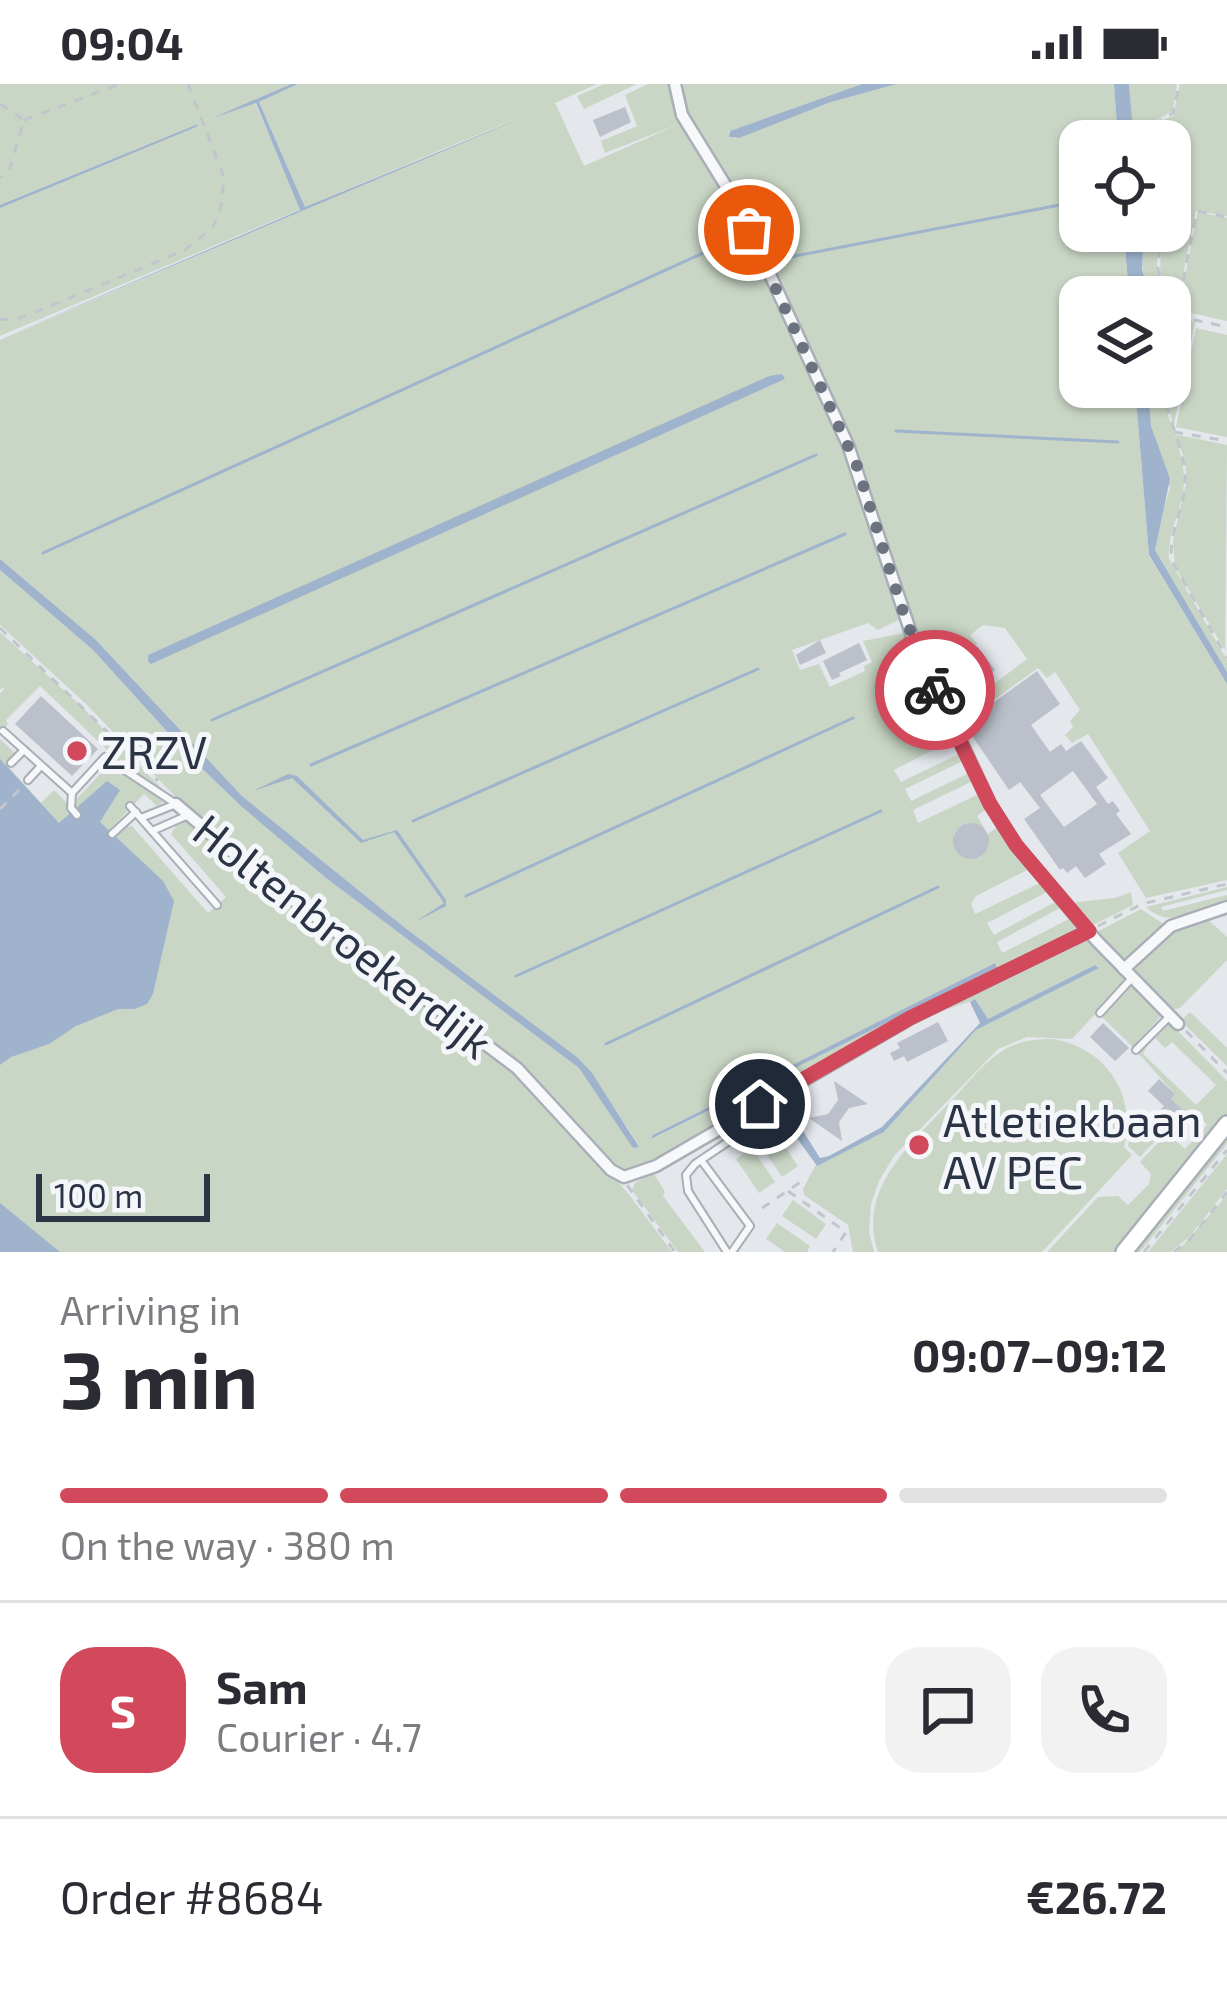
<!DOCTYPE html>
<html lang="en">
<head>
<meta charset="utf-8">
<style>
	body { margin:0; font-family:"Exo 2",sans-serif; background:#f2f2f3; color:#2b2b33; height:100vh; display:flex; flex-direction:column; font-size:45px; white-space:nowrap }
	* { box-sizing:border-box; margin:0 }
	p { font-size:39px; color:#7c7c81 }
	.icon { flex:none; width:66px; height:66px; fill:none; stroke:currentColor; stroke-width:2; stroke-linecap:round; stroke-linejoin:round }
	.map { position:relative; height:1168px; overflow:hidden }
	.panel { display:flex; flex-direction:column; background:#fff; flex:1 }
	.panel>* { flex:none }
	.buttons { position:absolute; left:1059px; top:36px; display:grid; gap:24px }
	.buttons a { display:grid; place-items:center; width:132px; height:132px; border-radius:24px; background:#fff; box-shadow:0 3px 9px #0004; font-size:60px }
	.scale { position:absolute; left:36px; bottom:30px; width:174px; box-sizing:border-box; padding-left:12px; border:6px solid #2b3445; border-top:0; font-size:33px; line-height:42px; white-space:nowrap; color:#2b3445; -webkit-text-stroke:9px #f4f6f9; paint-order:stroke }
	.pin { position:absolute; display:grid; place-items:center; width:102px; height:102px; color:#fff; margin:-51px; border:6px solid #fff; border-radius:50%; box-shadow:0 3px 12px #0007 }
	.courier { position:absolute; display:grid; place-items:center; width:120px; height:120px; margin:-60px; border:9px solid #d1495b; border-radius:50%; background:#fff; color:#222; box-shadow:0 3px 15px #0007 }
	.headline em { font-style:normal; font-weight:700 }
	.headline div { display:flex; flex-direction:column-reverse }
	.headline { display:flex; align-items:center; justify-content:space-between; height:204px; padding:0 60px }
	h1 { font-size:78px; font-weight:700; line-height:90px }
	.bar { display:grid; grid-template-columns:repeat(4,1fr); gap:18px 12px; align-content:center; height:144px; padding:0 60px }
	.bar i { height:15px; border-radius:9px; background:#e1e1e2 }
	.bar .active { background:#d1495b }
	.bar p { grid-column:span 4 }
	.line { display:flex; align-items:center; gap:30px; padding:0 60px; border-top:3px solid #e1e1e2 }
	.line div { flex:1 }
	.round { display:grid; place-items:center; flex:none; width:126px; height:126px; border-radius:36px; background:#f2f2f3 }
	.status { display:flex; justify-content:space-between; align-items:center; height:84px; padding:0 60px; background:#fff; direction:ltr }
	.status svg { height:33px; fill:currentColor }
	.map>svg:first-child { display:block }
	.green { fill:#c9d6c5; fill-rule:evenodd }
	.water { fill:#9fb4cc }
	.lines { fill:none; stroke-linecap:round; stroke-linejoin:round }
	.stream { stroke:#9fb4cc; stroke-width:3 }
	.building { fill:#bbc0ca; fill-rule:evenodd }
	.lane-casing { stroke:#a9aeb7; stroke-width:10 }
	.street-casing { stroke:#a9aeb7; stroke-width:15 }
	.secondary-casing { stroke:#a9aeb7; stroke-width:20 }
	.path { stroke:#c2c5cb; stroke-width:3; stroke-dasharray:9 9; stroke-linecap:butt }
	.lane { stroke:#f7f8fa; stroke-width:6 }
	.street { stroke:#f7f8fa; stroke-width:10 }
	.secondary { stroke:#fff; stroke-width:15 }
	.done { stroke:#6c737f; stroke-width:12; stroke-dasharray:0 21.6 }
	.route { stroke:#d1495b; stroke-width:15 }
	.poi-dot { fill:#d1495b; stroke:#f4f6f9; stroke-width:4.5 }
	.labels { text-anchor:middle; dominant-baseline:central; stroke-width:10; stroke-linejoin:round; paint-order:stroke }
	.poi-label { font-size:45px; fill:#2b3445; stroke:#f4f6f9; text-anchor:start }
	.street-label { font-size:45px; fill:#2b3445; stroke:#f4f6f9 }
</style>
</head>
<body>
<div class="status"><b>09:04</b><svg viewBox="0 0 49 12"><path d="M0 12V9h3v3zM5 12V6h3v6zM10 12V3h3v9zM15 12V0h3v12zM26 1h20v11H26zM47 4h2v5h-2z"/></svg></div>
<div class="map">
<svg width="1227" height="1168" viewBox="0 0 1227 1168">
	<rect width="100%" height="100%" fill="#e4e7ec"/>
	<g class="green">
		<path d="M0,0H291L210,35L255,19L301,125L0,252V124L198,40L0,121Z"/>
		<path d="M298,0H597L555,19L584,82L679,40L605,69L601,57L637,42L625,11L648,0H671L737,126L846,362L903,534L878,546L868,539L792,566L800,586L819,580L830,603L865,587L864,582L872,578L863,557L905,549L954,655L894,686L901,698L959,670L963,677L905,705L911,717L969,689L973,697L913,726L918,739L981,709L989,723L977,732L985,745C974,736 963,738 954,749L955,766L964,774L980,773L987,765L988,750L1000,741L1031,784L976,812L971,820L975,830L1042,798L1049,807L987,839L994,851L1055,818L1060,824L997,858L1002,869L1071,834L1079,842L1075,851L634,1090L615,1086L547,1009L253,782L191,729L86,620L0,541V486L93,566L191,674L242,723L326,794L579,984L639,1060L577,973L404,843L242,712L96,556L0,475V256L530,29L305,123L259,18ZM995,879L996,884L652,1055L653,1051Z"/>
		<path d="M604,0H637L584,25L577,12Z"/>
		<path d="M677,0H862L728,48L735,55L831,18L897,0H1114L1118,57H1080V147H1124L1129,213H1080V303H1135L1149,472L1227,600V796L1146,814L1118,769L1150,747L1088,650L1072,659L1065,651L1073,643L1070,637L1080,626L1055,588L1047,594L1038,584L961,640L956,628L972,617L979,618L989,610L990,603L1027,575L1005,544L983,541L970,551L977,560L958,574L972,595L969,612L954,623L948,621L924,574L875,426L742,124L685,30ZM931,577L938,584L951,582L964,597L949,619Z"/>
		<path d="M1129,0H1177L1173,27L1150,39L1149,57H1134Z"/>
		<path d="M1180,0H1227V132L1196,127L1175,229L1160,186L1162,147H1170V57H1152L1156,39L1173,32Z"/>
		<path d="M1198,128L1227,134V237L1178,226Z"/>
		<path d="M1144,147H1159L1157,183L1166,213H1151C1139,192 1143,170 1144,147Z"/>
		<path d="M1176,234L1195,238L1173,345L1166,303H1170V257Z"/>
		<path d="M1196,244L1227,251V353L1176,343Z"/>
		<path d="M1148,303H1162C1165,335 1185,366 1184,398C1183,425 1167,448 1169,475L1227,576V588L1155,466L1154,456L1170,404L1151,342Z"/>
		<path d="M1174,350L1227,361L1225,566L1175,483L1173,457L1187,395L1184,373Z"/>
		<path d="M0,548L83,624L169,712L119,677L40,602L6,636L8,640L0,649V610L5,604L0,605Z"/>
		<path d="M0,655L16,670L7,681L41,719L54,706L70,722L105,685L122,686L167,716L157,722L144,710L109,746L115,752L125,743L132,742L208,829L226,813L171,750L178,738L188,735L515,986L627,1108L672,1168H0Z"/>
		<path d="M1227,803V806L1161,823L1163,827L1227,811V818C1198,826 1170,846 1146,823Z"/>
		<path d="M1131,808L1133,821L1091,842L1070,819L1115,814Z"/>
		<path d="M1141,825L1165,841L1129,873L1121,875L1097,853V848Z"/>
		<path d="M1206,834L1227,853V876L1180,924L1170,926L1134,884L1165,853Z"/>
		<path d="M1083,854L1090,856L1124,892V899L1072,955L1027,953L998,965L894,1072L879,1097L871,1120L869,1148L874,1168H853L848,1141L804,1111L803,1105L815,1082L884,1048L976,946L1099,883L1095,881L988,935L974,916L948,925L946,922Z"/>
		<path d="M1128,903H1135L1160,933L1133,963L1101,932Z"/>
		<path d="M1190,928L1227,964V982L1181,937Z"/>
		<path d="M1170,939L1227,997V1031L1116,1168H1047L1098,1113L1118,1112L1128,1121L1149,1100L1151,1090L1140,1078L1167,1049L1185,1065L1207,1041L1202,1035H1192L1171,1015L1175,1010L1139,970L1147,962L1143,970L1196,1021L1216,1001L1172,958L1165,964L1155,954Z"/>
		<path d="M1053,955C1106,964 1137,1010 1124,1063L1132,1071L1042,1168H878C856,1104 913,1058 952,1016C969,998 985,976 1007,964C1021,957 1036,955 1053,955Z"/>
		<path d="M1149,1032L1158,1041L1155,1048L1159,1053L1140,1073L1128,1062L1132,1036Z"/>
		<path d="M775,1049L798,1082L782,1093L759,1059Z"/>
		<path d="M1227,1049V1060L1140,1168H1131Z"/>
		<path d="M752,1064L775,1098L759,1109L736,1075Z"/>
		<path d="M1227,1070V1105L1190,1152L1171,1168H1148Z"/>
		<path d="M653,1088L665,1108L663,1112L705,1168H678L632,1106L635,1099Z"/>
		<path d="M1227,1111V1168H1177Z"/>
		<path d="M793,1116L826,1140L816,1155L782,1132Z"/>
		<path d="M777,1139L810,1162L807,1168H785L766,1155Z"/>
	</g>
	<g class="water">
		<path d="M291,0H298L259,18L305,123L531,30L0,255L300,126L256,19L210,35Z"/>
		<path d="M862,0H897L831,18L739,54L729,53L730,47Z"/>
		<path d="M1114,0H1129L1134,57H1118Z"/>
		<path d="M198,40L196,43L0,124V121Z"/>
		<path d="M1124,147H1144L1142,186L1151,213H1129Z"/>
		<path d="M782,290L785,295L151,580L148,577V571L769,292Z"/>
		<path d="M1135,303H1148L1151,342L1170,395L1155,466L1227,588V600L1149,471Z"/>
		<path d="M0,475L96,556L242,712L404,843L577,973L592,989L639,1063L633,1064L579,984L326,794L242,723L191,674L93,566L0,486Z"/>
		<path d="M933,577L938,584L951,582L961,592L964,608L951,620Z"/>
		<path d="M0,675L59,739L107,697L120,706L100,738L163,797L174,817L153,910L147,920L135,925H118L76,942L49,960L11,973L0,981Z"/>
		<path d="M288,690L297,692L363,756L397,746L446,816V822L415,838L444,819L394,748L361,759L292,694L253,707Z"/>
		<path d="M995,879L997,884L651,1055L653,1051Z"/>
		<path d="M1095,881L1099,884L976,946L884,1048L817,1082L784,1036L783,1030L791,1028L820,1074L829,1072L882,1043L980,939L970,918L975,915L988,935Z"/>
		<path d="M0,1119L60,1168H0Z"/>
	</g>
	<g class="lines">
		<g class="stream">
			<path d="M790,173L1080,117"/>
			<path d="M896,347L1118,358"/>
			<path d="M43,469L723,160"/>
			<path d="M212,636L816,371"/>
			<path d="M311,681L845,450"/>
			<path d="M413,737L758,585"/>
			<path d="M466,812L853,634"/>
			<path d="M516,892L881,727"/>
			<path d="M606,960L938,803"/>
		</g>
	</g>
	<g class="building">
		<path d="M625,23L631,38L600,53L593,36Z"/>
		<path d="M820,556L826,569L800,581L796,571Z"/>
		<path d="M859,559L867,576L839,589L841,592L832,596L823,577Z"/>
		<path d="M977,562L995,586L983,594L975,582L969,586L960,574Z"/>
		<path d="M1037,587L1060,620L1031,641L1050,668L1061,660L1066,667L1081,657L1108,694L1096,703L1108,720L1113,717L1120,727L1116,730L1131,750L1099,770L1106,780L1085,794L1076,782L1067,789L1063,784L1060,786L1024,735L1040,724L1020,698L1009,706L964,640ZM1073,687L1097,720L1064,743L1040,711Z"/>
		<path d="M41,612L98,665L72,692L15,640Z"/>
		<circle cx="971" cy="757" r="18"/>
		<path d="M938,938L948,957L907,978L904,972L894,977L890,969L900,964L897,959Z"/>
		<path d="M1103,939L1129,964L1115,977L1090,953Z"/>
		<path d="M1159,995L1175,1010L1171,1015L1192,1035L1181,1046L1160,1026L1164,1022L1148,1007Z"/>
		<path d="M834,997L868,1020L849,1024L839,1038L842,1057L809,1034L828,1030L838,1016Z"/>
	</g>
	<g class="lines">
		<g class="lane-casing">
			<g id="lane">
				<path d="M3,647L72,709L105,673L176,720"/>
				<path d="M11,679L24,666"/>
				<path d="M28,696L41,682"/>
				<path d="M72,709L71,724L77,731"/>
				<path d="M130,722L217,821"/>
				<path d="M141,734L176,720"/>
				<path d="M152,747L186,732"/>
				<path d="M112,750L136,728"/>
				<path d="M1100,929L1132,894"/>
				<path d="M1136,966L1170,932"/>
				<path d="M701,1076L750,1142L732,1168"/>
				<path d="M727,1168L688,1107L686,1091L695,1080L778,1024L780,1010"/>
			</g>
		</g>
		<g class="street-casing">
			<g id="street">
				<path d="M675,0L682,31L740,125L848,361L912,552L990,720L1016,761L1096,856L1178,940"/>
				<path d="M176,720L251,784L517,984L611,1086L624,1093L656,1082L911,934L1089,847"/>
				<path d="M1124,885L1171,842L1227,823"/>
			</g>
		</g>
		<g class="secondary-casing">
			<path id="secondary" d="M1124,1168L1227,1040"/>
		</g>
		<g class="path">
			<path d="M0,20L24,36L9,87L0,94"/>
			<path d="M24,36L120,0"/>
			<path d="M1151,57V42L1173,29L1179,0"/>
			<path d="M1161,147L1158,185L1167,213"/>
			<path d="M1170,220L1174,238L1170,254"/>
			<path d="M1176,232L1197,127L1227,133"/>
			<path d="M1176,232L1227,243"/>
			<path d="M0,235L13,236L31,230L185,166L213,143L221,123L224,93L188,0"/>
			<path d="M1164,303C1166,334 1183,360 1185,390C1188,420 1167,447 1172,477L1227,574"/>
			<path d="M1174,348L1227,357"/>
			<path d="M0,544L158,697"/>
			<path d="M0,725L24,701"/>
			<path d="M1098,842L1142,820L1227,800"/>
			<path d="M1186,947L1227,989"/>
			<path d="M627,1101L675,1168"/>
			<path d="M788,1107L846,1148L833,1168"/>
			<path d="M762,1124L805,1095"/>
			<path d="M1144,1168L1227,1066"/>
			<path d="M1174,1168L1190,1155L1227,1108"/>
		</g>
		<use href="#lane" class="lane"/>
		<use href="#street" class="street"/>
		<use href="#secondary" class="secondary"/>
	</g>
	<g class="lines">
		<path class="done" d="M749,146L857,382L905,534L935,606"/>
		<path class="route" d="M760,1020L910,934L1089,847L1016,761L990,720L935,606"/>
	</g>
	<g class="poi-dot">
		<circle cx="77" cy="667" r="12"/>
		<circle cx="919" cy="1061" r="12"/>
	</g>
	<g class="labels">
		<g class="poi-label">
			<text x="101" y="667">ZRZV</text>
			<text x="943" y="1035">Atletiekbaan<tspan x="943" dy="52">AV PEC</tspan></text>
		</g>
		<g class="street-label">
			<text transform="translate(344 851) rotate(38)">Holtenbroekerdijk</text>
		</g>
	</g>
</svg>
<div class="buttons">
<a><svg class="icon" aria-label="locate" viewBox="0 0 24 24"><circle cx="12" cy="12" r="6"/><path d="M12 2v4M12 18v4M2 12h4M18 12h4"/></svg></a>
<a><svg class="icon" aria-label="layers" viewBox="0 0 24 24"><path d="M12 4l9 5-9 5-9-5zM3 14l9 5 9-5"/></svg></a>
</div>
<div class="scale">100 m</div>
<div class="pin" style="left:749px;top:146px;background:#ea580c"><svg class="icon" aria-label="bag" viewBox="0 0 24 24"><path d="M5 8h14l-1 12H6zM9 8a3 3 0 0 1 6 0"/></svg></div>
<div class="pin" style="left:760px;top:1020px;background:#1f2937"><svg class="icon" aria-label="home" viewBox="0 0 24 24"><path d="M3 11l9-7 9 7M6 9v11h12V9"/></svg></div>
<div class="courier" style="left:935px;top:606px"><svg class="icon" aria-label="bike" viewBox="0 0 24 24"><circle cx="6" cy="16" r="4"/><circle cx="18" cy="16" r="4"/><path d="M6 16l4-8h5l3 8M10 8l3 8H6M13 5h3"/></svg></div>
</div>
<section class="panel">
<div class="headline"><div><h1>3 min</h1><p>Arriving in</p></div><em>09:07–09:12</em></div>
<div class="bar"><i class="active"></i><i class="active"></i><i class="active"></i><i></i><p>On the way · 380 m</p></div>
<div class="line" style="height:216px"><b class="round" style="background:#d1495b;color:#fff">S</b><div><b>Sam</b><p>Courier · 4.7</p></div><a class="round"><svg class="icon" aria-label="chat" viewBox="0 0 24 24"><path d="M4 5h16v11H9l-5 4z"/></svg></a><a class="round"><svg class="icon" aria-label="phone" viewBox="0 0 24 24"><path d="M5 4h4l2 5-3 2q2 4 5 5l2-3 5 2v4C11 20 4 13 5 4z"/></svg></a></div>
<div class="line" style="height:156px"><div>Order #8684</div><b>€26.72</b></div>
</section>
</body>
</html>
